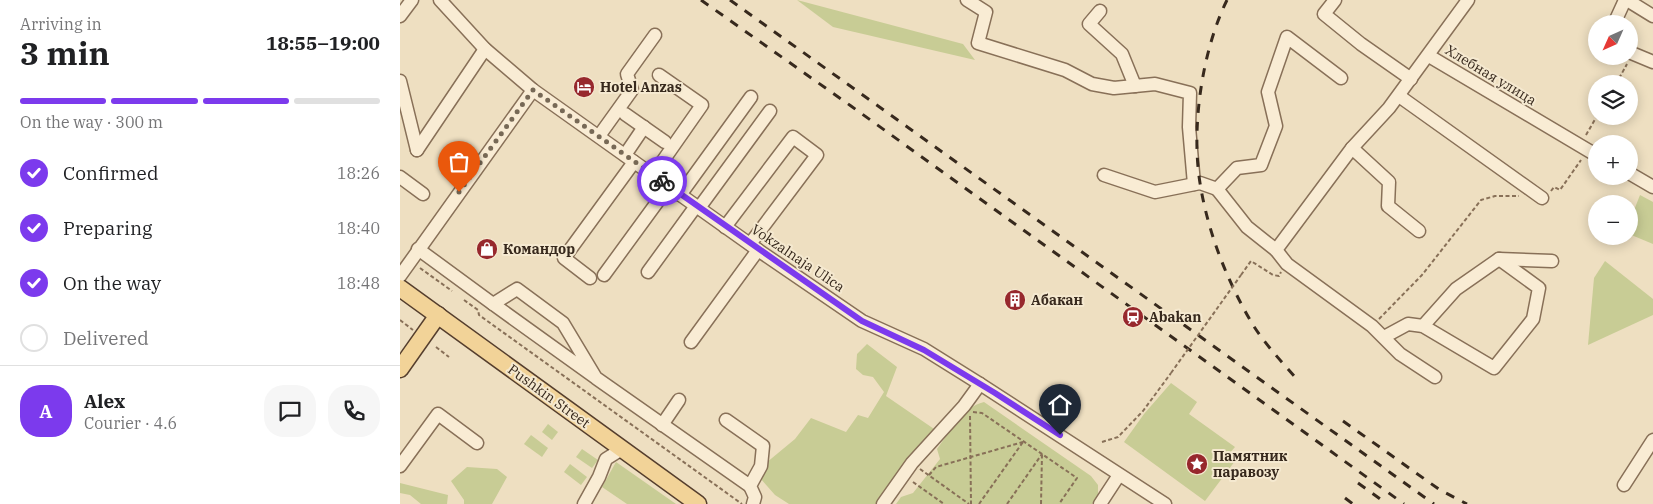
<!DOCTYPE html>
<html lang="en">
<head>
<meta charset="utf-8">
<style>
	body { margin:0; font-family:"IBM Plex Serif",serif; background:#f6f6f6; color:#202124; height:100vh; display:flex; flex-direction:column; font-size:19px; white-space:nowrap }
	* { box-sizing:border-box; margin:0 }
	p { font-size:16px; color:#757577 }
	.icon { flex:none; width:28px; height:28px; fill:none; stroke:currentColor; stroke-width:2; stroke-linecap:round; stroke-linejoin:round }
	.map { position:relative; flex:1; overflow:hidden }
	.drawer { display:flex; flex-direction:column; background:#fff; width:400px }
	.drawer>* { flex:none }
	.needle { width:32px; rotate:225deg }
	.fabs { position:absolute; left:1188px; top:15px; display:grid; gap:10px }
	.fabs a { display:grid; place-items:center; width:50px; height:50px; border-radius:50%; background:#fff; box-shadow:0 2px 12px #0003; font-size:25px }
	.pin { position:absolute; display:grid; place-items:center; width:42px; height:42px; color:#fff; margin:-51px -21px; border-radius:50% 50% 50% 0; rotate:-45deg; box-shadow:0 0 5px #0007 }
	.pin .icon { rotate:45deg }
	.courier { position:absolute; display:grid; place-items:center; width:50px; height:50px; margin:-25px; border:4px solid #7c3aed; border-radius:50%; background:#fff; color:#222; box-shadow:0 1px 6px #0007 }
	.head em { font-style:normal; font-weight:700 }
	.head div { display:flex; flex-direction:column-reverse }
	.head { display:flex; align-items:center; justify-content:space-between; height:85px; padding:0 20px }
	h1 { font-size:32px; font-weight:700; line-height:38px }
	.bar { display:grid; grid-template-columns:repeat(4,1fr); gap:8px 5px; align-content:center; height:60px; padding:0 20px }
	.bar i { height:6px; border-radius:4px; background:#e0e0e0 }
	.bar .current { background:#7c3aed }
	.bar p { grid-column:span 4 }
	.line { display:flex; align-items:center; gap:12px; padding:0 20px; border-top:1px solid #e0e0e0 }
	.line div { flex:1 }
	.round { display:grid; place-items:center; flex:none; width:52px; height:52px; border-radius:20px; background:#f6f6f6 }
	ol { padding:0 20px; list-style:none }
	li { display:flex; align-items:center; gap:15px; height:55px }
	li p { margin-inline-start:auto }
	li .icon { padding:5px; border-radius:50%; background:#7c3aed; color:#fff; stroke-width:4 }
	li:last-child { color:#757577 }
	li i { width:28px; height:28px; border:2px solid #e0e0e0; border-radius:50% }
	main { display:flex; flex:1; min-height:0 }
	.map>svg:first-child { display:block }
	.green { fill:#c8cc95 }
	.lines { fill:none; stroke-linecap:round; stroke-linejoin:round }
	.minor-casing { stroke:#887058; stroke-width:15 }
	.major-casing { stroke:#553e2d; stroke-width:19 }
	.path { stroke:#887058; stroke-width:2; stroke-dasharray:4 2.5; stroke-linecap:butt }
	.minor { stroke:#f9ecd4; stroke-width:12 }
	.major { stroke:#f2d398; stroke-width:16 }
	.rail { stroke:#37291d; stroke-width:3; stroke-dasharray:9 9; stroke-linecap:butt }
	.path-bridge { stroke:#887058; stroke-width:2; stroke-dasharray:4 2.5; stroke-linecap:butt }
	.done { stroke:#776956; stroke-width:5; stroke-dasharray:0 9 }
	.route { stroke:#7c3aed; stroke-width:6 }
	.labels { text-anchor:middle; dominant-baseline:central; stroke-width:4; stroke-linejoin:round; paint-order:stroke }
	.street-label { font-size:14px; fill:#37291d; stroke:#f5e9d0 }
	.poi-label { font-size:14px; font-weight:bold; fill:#37291d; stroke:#f5e9d0; text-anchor:start }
</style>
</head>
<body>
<main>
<section class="drawer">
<div class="head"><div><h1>3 min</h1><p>Arriving in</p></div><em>18:55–19:00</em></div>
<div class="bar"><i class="current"></i><i class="current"></i><i class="current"></i><i></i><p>On the way · 300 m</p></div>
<ol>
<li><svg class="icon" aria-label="check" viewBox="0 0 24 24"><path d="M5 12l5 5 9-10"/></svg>Confirmed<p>18:26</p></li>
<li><svg class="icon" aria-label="check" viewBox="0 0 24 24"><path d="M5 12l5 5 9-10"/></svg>Preparing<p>18:40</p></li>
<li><svg class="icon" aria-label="check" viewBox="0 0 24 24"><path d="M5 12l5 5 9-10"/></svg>On the way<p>18:48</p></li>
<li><i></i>Delivered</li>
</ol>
<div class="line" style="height:90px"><b class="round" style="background:#7c3aed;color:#fff">A</b><div><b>Alex</b><p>Courier · 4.6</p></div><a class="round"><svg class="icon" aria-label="chat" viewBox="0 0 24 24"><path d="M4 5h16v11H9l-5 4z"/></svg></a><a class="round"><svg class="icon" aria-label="phone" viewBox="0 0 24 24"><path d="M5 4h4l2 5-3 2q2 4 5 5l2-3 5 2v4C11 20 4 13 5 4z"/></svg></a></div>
</section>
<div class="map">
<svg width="1253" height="504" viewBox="0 0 1253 504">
	<rect width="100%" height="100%" fill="#eedfc1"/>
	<g class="green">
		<path d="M397,0L563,44L575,60L433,27Z"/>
		<path d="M1240,195L1253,202V244L1229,234V223Z"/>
		<path d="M1205,261L1253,299V315L1188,345L1194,278Z"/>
		<path d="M467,344L497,367L486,396L537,431L482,504H389L375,495L361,479L366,463L395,439L411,418L446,432L458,415L468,418L484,392L473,377L463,375L456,369L457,354Z"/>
		<path d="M771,383L797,402L789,414L835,447L828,455L835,461L805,501L724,442L744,414Z"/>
		<path d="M584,402L691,476L698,485V495L692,504H496L501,497L513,493L540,459L537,449C550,432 562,407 584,402Z"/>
		<path d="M148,424L158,432L152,440L142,432Z"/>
		<path d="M131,435L148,448L142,457L124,444Z"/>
		<path d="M182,449L198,460L192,468L176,457Z"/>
		<path d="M216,462L276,504H227L202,487Z"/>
		<path d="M170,464L187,477L181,485L164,472Z"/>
		<path d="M67,467L97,469L107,477L92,504H64V500L51,481Z"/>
		<path d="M0,483L48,495L47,504H21L10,495L0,493Z"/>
	</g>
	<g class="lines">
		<g class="minor-casing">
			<g id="minor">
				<path d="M40,0L85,49L133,90L358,250L462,321L524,349L580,384L765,504"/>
				<path d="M567,0L586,12L578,43L665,70L692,84L714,88L755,84L790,93L789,127L794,184"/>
				<path d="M935,0L924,14L961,44L1011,79"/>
				<path d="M1227,0L1253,16"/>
				<path d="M700,11L689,24L722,54L735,86"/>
				<path d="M0,16L12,0"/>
				<path d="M1214,24L1225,0"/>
				<path d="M1229,52L1253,62"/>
				<path d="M1029,56L1196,155"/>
				<path d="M0,81L17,150"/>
				<path d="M999,96L1142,198"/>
				<path d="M225,114L265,142"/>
				<path d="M199,136L232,90L227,74L255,35"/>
				<path d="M952,148L989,182L988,206L1019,231"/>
				<path d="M17,150L85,49"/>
				<path d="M225,155L244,127"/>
				<path d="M1229,173L1253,187"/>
				<path d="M253,175L302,105L259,75"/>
				<path d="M704,175L755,192L800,183L817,189"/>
				<path d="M0,177L23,194"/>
				<path d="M280,195L351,97"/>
				<path d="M299,208L370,111"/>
				<path d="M325,227L393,137L417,155L350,244"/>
				<path d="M18,249L93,304"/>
				<path d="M876,250L847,227L817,189L837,168L861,165L876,126L868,92L887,37L941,78"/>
				<path d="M248,272L296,206"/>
				<path d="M204,275L269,186"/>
				<path d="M0,276L133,90"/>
				<path d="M190,278L164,258L234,162"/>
				<path d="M1023,326L1056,289L1099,259L1152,261"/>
				<path d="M984,337L1008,324L1023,326L1094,368L1133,319L1139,288L1099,259"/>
				<path d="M291,342L358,250"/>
				<path d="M1035,377L1000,354L972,326L887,264L876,250L952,148L989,108L1068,0"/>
				<path d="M196,378L93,304L117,289L163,323L196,378L350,486"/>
				<path d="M326,420L363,446L361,466L350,486L355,497L353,504"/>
				<path d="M262,425L279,400"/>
				<path d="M0,466L38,414L77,443"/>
				<path d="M1224,485L1253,440"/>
				<path d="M184,504L199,477L206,459L222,449"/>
				<path d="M483,504L512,463L564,406L580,384"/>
				<path d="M700,504L719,475"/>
			</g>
		</g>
		<g class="major-casing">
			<g id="major">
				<path d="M0,288L298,504"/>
				<path d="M0,369L38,315"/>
			</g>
		</g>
		<g class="path">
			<path d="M1216,84L1227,64"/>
			<path d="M1186,135L1197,116"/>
			<path d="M1151,191L1154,187L1160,190L1181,160"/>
			<path d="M20,268L52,291"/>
			<path d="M841,275L851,261L873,275L879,276L881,272"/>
			<path d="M64,300L78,310L79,315L342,504"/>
			<path d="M979,319L1022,275L1081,200L1095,196H1119"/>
			<path d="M0,320L13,330"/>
			<path d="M36,347L49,357"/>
			<path d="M573,412L582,413L677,478L659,504"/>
			<path d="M570,416L571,504"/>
			<path d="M702,442L718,437L743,411L771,373"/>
			<path d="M520,469L569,504"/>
			<path d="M529,475L536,467L623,442"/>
			<path d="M513,482L544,504"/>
			<path d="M579,504L623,442"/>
			<path d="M607,504L642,454"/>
			<path d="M641,504L642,454"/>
		</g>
		<use href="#minor" class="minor"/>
		<use href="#major" class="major"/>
		<g class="rail">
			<path d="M301,0L451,106L1004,504"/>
			<path d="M330,0L1034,504"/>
			<path d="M827,0C802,51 791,127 800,183C808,233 827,281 853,325C865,344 881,361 896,378"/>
			<path d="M943,421L1040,490L1067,504"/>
			<path d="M958,483L987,504"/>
			<path d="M945,498L953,504"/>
		</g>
		<path class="path-bridge" d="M771,373L841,275"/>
	</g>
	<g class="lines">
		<path class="done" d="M59,192L133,90L262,181"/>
		<path class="route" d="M262,181L462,321L524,350L595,393L660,435"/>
	</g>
	<defs>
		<g id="hotel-disc" transform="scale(1.125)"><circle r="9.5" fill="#97282d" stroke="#f5e9d0"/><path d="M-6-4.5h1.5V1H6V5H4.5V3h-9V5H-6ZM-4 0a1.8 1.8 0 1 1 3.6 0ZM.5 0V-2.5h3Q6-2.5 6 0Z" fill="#fff"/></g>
		<g id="shop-disc" transform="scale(1.125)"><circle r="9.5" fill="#97282d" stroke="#f5e9d0"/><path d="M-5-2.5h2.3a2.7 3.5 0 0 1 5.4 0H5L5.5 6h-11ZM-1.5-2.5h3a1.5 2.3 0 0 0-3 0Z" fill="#fff"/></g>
		<g id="building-disc" transform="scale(1.125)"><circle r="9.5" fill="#97282d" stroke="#f5e9d0"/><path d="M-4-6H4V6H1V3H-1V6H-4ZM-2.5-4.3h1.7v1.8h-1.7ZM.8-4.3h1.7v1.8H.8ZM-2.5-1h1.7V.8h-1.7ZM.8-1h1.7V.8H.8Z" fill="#fff"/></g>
		<g id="station-disc" transform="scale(1.125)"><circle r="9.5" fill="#97282d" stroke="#f5e9d0"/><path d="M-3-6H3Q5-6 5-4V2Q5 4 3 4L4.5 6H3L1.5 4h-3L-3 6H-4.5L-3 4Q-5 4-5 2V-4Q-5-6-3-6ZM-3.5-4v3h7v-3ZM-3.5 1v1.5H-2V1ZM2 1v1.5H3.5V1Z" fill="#fff"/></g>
		<g id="sight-disc" transform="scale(1.125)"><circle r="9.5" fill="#97282d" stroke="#f5e9d0"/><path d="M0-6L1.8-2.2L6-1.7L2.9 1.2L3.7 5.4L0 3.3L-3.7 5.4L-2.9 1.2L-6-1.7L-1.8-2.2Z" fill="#fff"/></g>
	</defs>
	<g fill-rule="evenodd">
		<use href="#hotel-disc" x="184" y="87"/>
		<use href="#shop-disc" x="87" y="249"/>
		<use href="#building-disc" x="615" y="300"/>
		<use href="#station-disc" x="733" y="317"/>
		<use href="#sight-disc" x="797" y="464"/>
	</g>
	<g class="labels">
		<g class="street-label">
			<text transform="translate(1091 75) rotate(31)">Хлебная улица</text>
			<text transform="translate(398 258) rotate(34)">Vokzalnaja Ulica</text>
			<text transform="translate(149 396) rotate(36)">Pushkin Street</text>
		</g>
		<g class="poi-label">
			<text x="200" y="87">Hotel Anzas</text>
			<text x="103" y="249">Командор</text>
			<text x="631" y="300">Абакан</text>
			<text x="749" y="317">Abakan</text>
			<text x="813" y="456">Памятник<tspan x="813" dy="16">паравозу</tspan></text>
		</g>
	</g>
</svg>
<div class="fabs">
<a><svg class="needle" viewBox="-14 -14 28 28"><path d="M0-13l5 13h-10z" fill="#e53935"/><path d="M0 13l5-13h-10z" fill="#757577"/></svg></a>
<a><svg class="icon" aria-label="layers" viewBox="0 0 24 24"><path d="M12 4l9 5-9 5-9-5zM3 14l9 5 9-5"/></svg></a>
<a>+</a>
<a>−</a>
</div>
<div class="pin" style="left:59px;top:192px;background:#ea580c"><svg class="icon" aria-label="bag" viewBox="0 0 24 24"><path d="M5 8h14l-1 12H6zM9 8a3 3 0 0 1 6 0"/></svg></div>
<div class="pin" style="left:660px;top:435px;background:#1f2937"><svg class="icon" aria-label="home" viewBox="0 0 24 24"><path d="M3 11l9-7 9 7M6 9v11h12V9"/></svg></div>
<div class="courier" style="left:262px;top:181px"><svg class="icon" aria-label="bike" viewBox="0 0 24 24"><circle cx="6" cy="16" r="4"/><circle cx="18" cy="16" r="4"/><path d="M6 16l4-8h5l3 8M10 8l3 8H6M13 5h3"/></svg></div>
</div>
</main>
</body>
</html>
